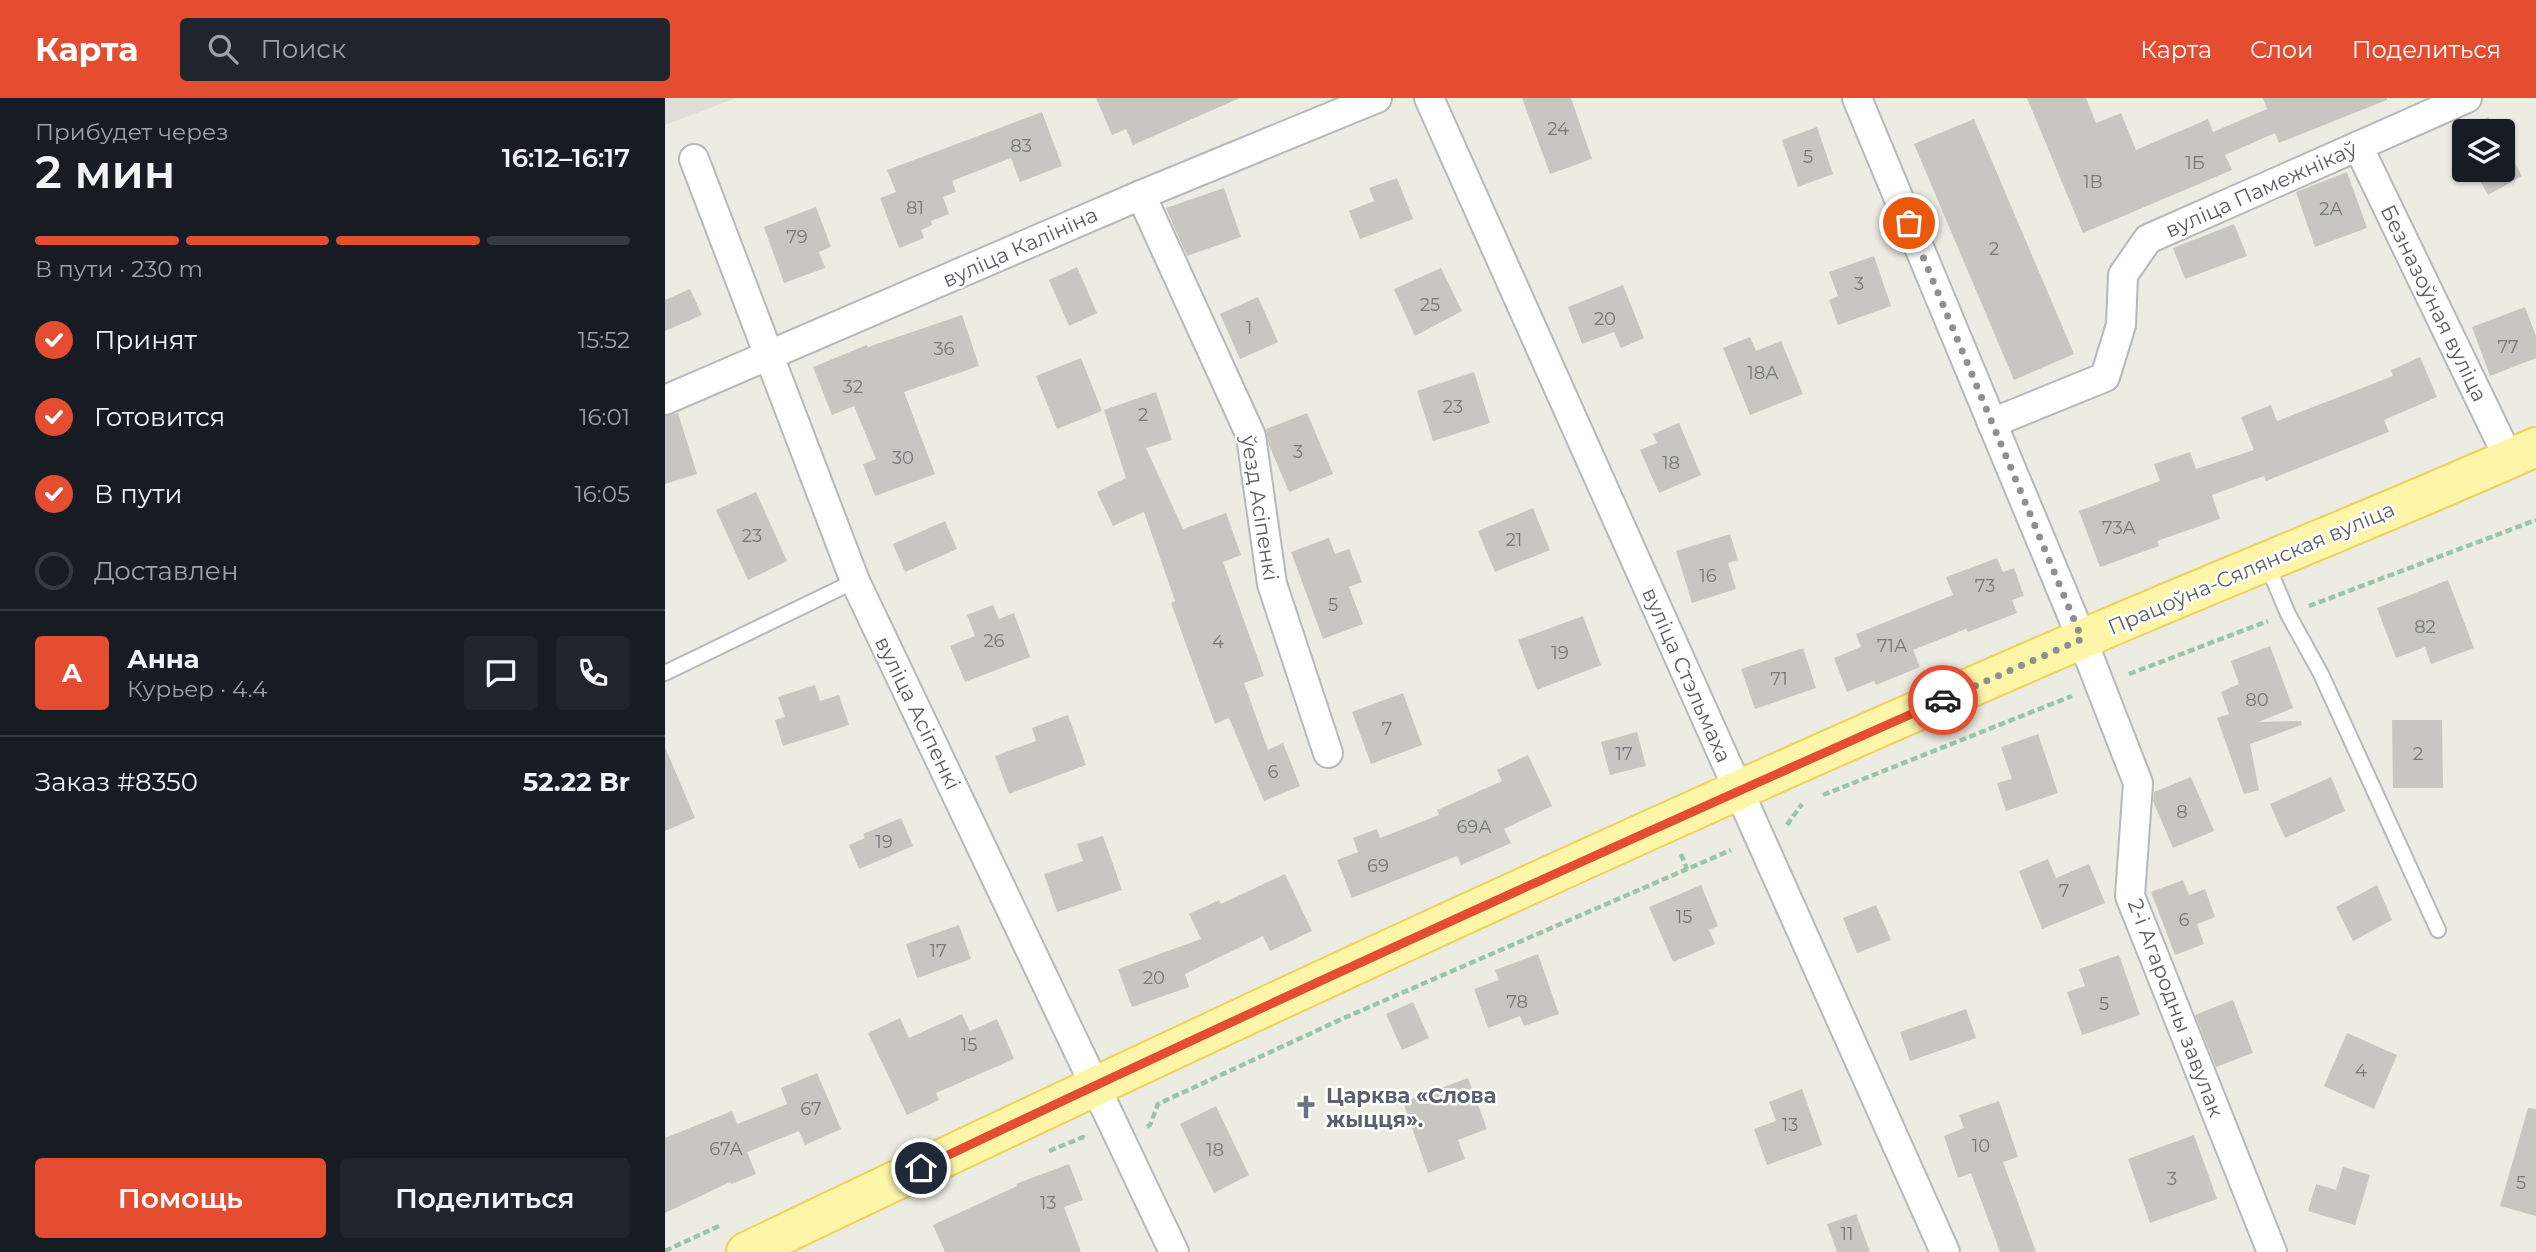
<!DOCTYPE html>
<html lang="ru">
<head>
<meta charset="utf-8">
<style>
	body { margin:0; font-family:Montserrat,sans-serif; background:#20242c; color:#f1f3f6; height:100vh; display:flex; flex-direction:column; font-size:26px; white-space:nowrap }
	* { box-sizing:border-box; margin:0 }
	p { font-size:23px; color:#9ea1a6 }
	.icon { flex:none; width:38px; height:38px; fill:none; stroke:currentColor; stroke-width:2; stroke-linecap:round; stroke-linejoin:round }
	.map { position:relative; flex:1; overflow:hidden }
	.drawer { display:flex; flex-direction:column; background:#171b24; width:665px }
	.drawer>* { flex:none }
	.fabs { position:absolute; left:1787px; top:21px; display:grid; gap:14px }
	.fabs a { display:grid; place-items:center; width:63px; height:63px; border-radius:7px; background:#171b24; box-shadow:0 2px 5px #0004; font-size:35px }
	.pin { position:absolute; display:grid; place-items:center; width:60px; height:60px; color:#fff; margin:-30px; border:4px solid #fff; border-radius:50%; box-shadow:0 2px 7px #0007 }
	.courier { position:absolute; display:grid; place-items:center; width:70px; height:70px; margin:-35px; border:5px solid #e54d31; border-radius:50%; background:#fff; color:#222; box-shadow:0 2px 9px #0007 }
	.overview em { font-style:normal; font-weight:600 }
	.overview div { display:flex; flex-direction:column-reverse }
	.overview { display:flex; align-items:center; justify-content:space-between; height:119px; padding:0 35px }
	h1 { font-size:46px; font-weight:600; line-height:52px }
	.bar { display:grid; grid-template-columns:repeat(4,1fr); gap:10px 7px; align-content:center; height:84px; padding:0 35px }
	.bar i { height:9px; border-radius:5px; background:#363941 }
	.bar .on { background:#e54d31 }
	.bar p { grid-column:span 4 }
	.line { display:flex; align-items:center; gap:18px; padding:0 35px; border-top:2px solid #363941 }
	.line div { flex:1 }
	.round { display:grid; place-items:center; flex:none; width:74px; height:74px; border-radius:7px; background:#20242c }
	ol { padding:0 35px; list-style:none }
	li { display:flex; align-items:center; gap:21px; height:77px }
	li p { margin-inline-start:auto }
	li .icon { padding:7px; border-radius:50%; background:#e54d31; color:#fff; stroke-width:4 }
	li:last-child { color:#9ea1a6 }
	li i { width:38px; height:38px; border:4px solid #363941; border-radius:50% }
	.action { display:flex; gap:14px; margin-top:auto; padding:14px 35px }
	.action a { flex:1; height:80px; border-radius:7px; background:#e54d31; color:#fff; font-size:28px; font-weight:600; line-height:80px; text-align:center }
	.action a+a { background:#20242c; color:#f1f3f6 }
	header { display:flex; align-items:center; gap:42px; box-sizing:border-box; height:98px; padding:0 35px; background:#e54d31; color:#fff }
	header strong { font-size:33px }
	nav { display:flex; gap:38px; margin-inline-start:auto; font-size:24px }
	.search { width:490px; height:63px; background:#20242c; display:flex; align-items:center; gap:18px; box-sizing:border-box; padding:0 24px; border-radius:7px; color:#9ea1a6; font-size:26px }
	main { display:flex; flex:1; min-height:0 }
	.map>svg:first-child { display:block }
	.industrial { fill:#dfddd7 }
	.building { fill:#c8c6c0 }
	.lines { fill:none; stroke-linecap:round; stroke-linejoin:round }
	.lane-casing { stroke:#b5b8bd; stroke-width:18 }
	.street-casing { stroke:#b5b8bd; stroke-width:32 }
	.primary-casing { stroke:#eed15b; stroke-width:42 }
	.path { stroke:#99c5a9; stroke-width:4.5; stroke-dasharray:7 3.5; stroke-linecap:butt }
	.lane { stroke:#fff; stroke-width:14 }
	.street { stroke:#fff; stroke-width:28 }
	.primary { stroke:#fdf6a8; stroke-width:38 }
	.done { stroke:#8e9090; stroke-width:7; stroke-dasharray:0 12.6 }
	.route { stroke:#e54d31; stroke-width:9 }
	.labels { text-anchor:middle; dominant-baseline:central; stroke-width:5; stroke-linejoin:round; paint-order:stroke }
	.number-label { font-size:18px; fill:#76787a }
	.street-label { font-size:21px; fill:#5b5e63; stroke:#fff }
	.worship-label { font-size:21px; font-weight:bold; fill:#5b616d; stroke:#fff; text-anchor:start }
</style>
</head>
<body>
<header>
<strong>Карта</strong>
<div class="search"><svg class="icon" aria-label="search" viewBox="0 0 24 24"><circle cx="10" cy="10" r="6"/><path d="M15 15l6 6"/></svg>Поиск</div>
<nav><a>Карта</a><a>Слои</a><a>Поделиться</a></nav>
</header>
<main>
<section class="drawer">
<div class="overview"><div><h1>2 мин</h1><p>Прибудет через</p></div><em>16:12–16:17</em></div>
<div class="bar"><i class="on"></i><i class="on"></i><i class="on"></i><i></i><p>В пути · 230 m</p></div>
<ol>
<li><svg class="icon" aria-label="check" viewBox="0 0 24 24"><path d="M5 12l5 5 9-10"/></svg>Принят<p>15:52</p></li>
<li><svg class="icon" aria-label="check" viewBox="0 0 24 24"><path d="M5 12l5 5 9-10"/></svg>Готовится<p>16:01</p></li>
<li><svg class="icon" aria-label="check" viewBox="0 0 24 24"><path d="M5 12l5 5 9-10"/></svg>В пути<p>16:05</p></li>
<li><i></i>Доставлен</li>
</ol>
<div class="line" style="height:126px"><b class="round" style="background:#e54d31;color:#fff">А</b><div><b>Анна</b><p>Курьер · 4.4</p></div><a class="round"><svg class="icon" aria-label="chat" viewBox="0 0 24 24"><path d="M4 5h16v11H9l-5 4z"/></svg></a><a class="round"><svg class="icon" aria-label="phone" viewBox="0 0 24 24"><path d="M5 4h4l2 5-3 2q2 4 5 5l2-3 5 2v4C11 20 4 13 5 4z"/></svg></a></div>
<div class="line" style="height:91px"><div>Заказ #8350</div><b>52.22 Br</b></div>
<div class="action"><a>Помощь</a><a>Поделиться</a></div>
</section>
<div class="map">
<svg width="1871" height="1154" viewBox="0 0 1871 1154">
	<rect width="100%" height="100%" fill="#edece3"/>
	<path class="industrial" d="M0,0H71L0,27Z"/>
	<g class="building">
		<path d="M431,0H575L468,47L461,31L447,37Z"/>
		<path d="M857,0H906L927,61L885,76Z"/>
		<path d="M1362,0H1421L1431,25L1456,15L1471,52L1543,21L1548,34L1602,11L1598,0H1722V2L1614,45L1610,35L1560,57L1567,72L1418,135Z"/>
		<path d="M377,14L397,68L355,84L346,60L287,83L291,94L278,99L284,116L266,123L267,127L256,132L259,140L234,150L215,100L231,94L222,72Z"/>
		<path d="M1823,19L1831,33H1799V54L1790,38Z"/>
		<path d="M1309,21L1409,256L1349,282L1249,46Z"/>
		<path d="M1152,29L1168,76L1133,89L1117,42Z"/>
		<path d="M1838,44L1857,78L1823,97L1809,72H1838Z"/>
		<path d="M1682,74L1702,130L1650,149L1631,94Z"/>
		<path d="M732,80L748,121L695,141L684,113L709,103L704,90Z"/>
		<path d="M559,90L576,139L522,158L501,110Z"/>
		<path d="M151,109L166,149L154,154L160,170L119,185L99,129Z"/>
		<path d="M1569,126L1582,158L1520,181L1508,150Z"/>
		<path d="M1209,158L1226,208L1173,227L1164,202L1173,198L1164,174Z"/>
		<path d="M412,169L432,215L404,228L384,182Z"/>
		<path d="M776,170L797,213L750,238L729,191Z"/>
		<path d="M958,187L979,240L956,250L949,234L917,246L903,209Z"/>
		<path d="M25,191L37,217L0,233V202Z"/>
		<path d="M593,199L613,244L575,261L555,216Z"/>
		<path d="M1860,209L1871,238V260L1825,278L1807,229Z"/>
		<path d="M297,217L314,268L239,294L270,376L210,398L198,366L211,361L189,308L167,317L148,269L202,247L203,249Z"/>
		<path d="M1085,239L1091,253L1116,243L1138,296L1085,317L1058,250Z"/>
		<path d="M1755,259L1772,299L1719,322L1724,334L1601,383L1599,378L1547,397L1555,421L1492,443L1494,448L1435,469L1414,413L1495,383L1489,366L1525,354L1531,371L1589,352L1576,319L1606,307L1612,323L1728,278L1726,272Z"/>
		<path d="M416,260L437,313L392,331L371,278Z"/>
		<path d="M809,274L825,325L768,343L752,293Z"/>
		<path d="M491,294L507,342L481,350L518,431L561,415L576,457L558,464L599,578L579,585L603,652L618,645L635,688L599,703L564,620L550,626L506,505L510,503L479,414L448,428L432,394L461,380L439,312Z"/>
		<path d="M13,315L32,376L0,386V318Z"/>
		<path d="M642,315L668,376L624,394L604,347L601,331Z"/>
		<path d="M1014,325L1036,377L994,395L975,352L992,345L988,336Z"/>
		<path d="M91,394L122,463L83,482L51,412Z"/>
		<path d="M868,410L885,452L830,474L813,433Z"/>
		<path d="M280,423L292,451L240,474L228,446Z"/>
		<path d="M1065,436L1073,462L1063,465L1071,491L1027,505L1011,453Z"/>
		<path d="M664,440L670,456L684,451L697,484L684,489L698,526L658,541L626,454Z"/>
		<path d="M1332,460L1338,474L1349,470L1359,498L1347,502L1352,515L1303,534L1301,531L1248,552L1255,569L1211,587L1209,583L1182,594L1169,560L1196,549L1191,536L1288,497L1281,479Z"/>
		<path d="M1783,482L1809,550L1766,566L1760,549L1731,560L1712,510Z"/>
		<path d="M328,507L334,521L349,515L365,559L300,584L285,548L310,538L302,517Z"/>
		<path d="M918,518L936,567L872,592L853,542Z"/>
		<path d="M1605,548L1628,610L1593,624L1636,623L1637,627L1585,646L1594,692L1579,696L1552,620L1564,616L1556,594L1574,586L1566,563Z"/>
		<path d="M1138,550L1151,590L1090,611L1076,571Z"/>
		<path d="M150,587L155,603L174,597L184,627L118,648L110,622L120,619L113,599Z"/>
		<path d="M738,595L757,647L706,666L687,614Z"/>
		<path d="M403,617L421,667L344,696L330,658L371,643L367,630Z"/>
		<path d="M1727,622H1777L1778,690H1728Z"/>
		<path d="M972,634L981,668L945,677L936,644Z"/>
		<path d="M1373,636L1393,695L1341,713L1332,685L1347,681L1336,649Z"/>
		<path d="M0,649L30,720L0,733Z"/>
		<path d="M863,657L887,708L839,731L846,745L796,767L792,758L687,800L672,762L693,754L688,740L712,731L715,740L774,717L772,712L837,683L832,672Z"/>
		<path d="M1526,679L1549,733L1508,750L1488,703L1489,694Z"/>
		<path d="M1666,679L1680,713L1620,740L1605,706Z"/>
		<path d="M236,720L248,748L194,771L184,747L200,740L198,736Z"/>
		<path d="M438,738L457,792L392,814L379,776L418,763L412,746Z"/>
		<path d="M1383,761L1391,780L1424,766L1440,805L1377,831L1354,773Z"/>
		<path d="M620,776L647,833L605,853L598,838L520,876L524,889L467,909L453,871L536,841L524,816L554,802L556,806Z"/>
		<path d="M1518,782L1524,797L1540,791L1550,819L1532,826L1539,846L1510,857L1486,794Z"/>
		<path d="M1036,787L1053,828L1044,832L1050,846L1008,864L984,809Z"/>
		<path d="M1712,787L1727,822L1688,843L1671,809Z"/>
		<path d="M1211,807L1226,842L1192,855L1178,820Z"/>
		<path d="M294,827L306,861L252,880L241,846Z"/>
		<path d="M873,856L894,916L859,928L855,918L823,930L809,891L834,882L830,872Z"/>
		<path d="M1454,857L1475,917L1417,937L1402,894L1420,888L1414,871Z"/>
		<path d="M1568,902L1588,955L1551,969L1530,917Z"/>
		<path d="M748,904L764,940L737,952L721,916Z"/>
		<path d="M1301,911L1311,940L1245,963L1235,934Z"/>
		<path d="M297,916L305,933L332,921L349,961L271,995L274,1002L242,1017L203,935L235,920L244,940Z"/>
		<path d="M1682,935L1732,957L1709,1011L1659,988Z"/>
		<path d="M152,975L176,1031L140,1047L134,1033L82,1054L91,1076L66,1086L65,1084L0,1115V1040L67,1013L72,1026L122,1006L116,990Z"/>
		<path d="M803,980L822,1031L793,1042L800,1061L763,1075L738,1004Z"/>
		<path d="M1137,991L1157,1047L1102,1067L1089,1031L1111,1023L1104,1004Z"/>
		<path d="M1334,1003L1353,1059L1338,1064L1371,1154H1335L1306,1075L1293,1080L1279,1038L1299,1030L1294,1017Z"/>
		<path d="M551,1008L584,1077L549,1095L515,1026Z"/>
		<path d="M1863,1010L1871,1011V1118L1835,1108Z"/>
		<path d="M1529,1037L1552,1101L1485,1125L1463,1061Z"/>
		<path d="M404,1066L418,1102L399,1109L416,1154H280L268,1127L352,1088L351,1086Z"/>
		<path d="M1678,1069L1705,1077L1690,1127L1643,1113L1651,1086L1671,1092Z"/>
		<path d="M1191,1116L1205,1154H1172L1162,1126Z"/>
	</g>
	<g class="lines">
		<g class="lane-casing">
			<g id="lane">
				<path d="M1602,466L1623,516L1656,576L1773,832"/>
				<path d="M0,575L190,483"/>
			</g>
		</g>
		<g class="street-casing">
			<g id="street">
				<path d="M764,0L1280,1154"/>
				<path d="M1192,0L1417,541L1473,685L1465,798L1607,1154"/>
				<path d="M1693,48L1844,361"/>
				<path d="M29,61L190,483L509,1154"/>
				<path d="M476,97L586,338L607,486L663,655"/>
				<path d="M0,302L476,97L712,0"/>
				<path d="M1327,325L1440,279L1456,227L1458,177L1483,141L1802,0"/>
			</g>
		</g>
		<g class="primary-casing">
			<path id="primary" d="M81,1154C523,943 967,735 1417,541C1568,476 1721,416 1871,349"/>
		</g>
		<g class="path">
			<path d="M1644,508L1871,422"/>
			<path d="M1464,576L1603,523"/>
			<path d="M1158,697L1407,598"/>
			<path d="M1122,727L1137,706"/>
			<path d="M1016,756L1022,771"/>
			<path d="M482,1029L485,1027L493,1006L679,920L1066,752"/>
			<path d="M384,1053L418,1039L421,1040"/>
			<path d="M0,1153L56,1127"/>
		</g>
		<use href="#lane" class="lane"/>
		<use href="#street" class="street"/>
		<use href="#primary" class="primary"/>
	</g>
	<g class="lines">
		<path class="done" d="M1244,125L1417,541L1278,602"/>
		<path class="route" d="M256,1070C594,909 935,754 1278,602"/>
	</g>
	<defs>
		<g id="church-bare" transform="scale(1.89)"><path d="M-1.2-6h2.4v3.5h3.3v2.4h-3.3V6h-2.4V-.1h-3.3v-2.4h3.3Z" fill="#6b7280" stroke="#fff" stroke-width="2.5" paint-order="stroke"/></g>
	</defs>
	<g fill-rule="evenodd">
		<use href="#church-bare" x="641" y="1009"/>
	</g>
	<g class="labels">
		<g class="number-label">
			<text x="893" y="31">24</text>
			<text x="356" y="48">83</text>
			<text x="1143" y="59">5</text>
			<text x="1530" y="65">1Б</text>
			<text x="1428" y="84">1В</text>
			<text x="250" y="110">81</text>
			<text x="1666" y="111">2А</text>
			<text x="132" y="139">79</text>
			<text x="1329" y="151">2</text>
			<text x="1194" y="186">3</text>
			<text x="765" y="207">25</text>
			<text x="940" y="221">20</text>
			<text x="584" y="230">1</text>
			<text x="1843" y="249">77</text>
			<text x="279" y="251">36</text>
			<text x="1098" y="275">18А</text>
			<text x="188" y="289">32</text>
			<text x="788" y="309">23</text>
			<text x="478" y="317">2</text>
			<text x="633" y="354">3</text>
			<text x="238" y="360">30</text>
			<text x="1006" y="365">18</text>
			<text x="1454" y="430">73А</text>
			<text x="87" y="438">23</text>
			<text x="849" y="442">21</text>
			<text x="1043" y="478">16</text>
			<text x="1320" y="488">73</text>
			<text x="668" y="507">5</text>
			<text x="1760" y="529">82</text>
			<text x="329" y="543">26</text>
			<text x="553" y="544">4</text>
			<text x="1227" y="548">71А</text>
			<text x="895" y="555">19</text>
			<text x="1114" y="581">71</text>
			<text x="1592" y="602">80</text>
			<text x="722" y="631">7</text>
			<text x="959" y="656">17</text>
			<text x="1753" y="656">2</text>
			<text x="608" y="674">6</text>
			<text x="1517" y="714">8</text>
			<text x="809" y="729">69А</text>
			<text x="219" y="744">19</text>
			<text x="713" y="768">69</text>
			<text x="1399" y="793">7</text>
			<text x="1019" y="819">15</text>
			<text x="1519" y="822">6</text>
			<text x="273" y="853">17</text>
			<text x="489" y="880">20</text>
			<text x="852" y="904">78</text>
			<text x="1439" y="906">5</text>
			<text x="304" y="947">15</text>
			<text x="1696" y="973">4</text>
			<text x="146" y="1011">67</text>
			<text x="1125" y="1027">13</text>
			<text x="1316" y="1048">10</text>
			<text x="61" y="1051">67А</text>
			<text x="550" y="1052">18</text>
			<text x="1507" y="1081">3</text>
			<text x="1856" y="1085">5</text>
			<text x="383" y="1105">13</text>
			<text x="1182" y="1136">11</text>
		</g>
		<g class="street-label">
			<text transform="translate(1596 91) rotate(-24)">вуліца Памежнікаў</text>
			<text transform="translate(355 149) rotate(-24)">вуліца Калініна</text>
			<text transform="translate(1769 205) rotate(64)">Безназоўная вуліца</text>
			<text transform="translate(595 410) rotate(81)">ўезд Асіпенкі</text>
			<text transform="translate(1586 470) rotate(-23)">Працоўна-Сялянская вуліца</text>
			<text transform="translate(1022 577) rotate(66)">вуліца Стэльмаха</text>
			<text transform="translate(253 615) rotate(64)">вуліца Асіпенкі</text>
			<text transform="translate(1511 910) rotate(69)">2-і Агародны завулак</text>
		</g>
		<g class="worship-label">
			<text x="661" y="997">Царква «Слова<tspan x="661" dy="24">жыцця».</tspan></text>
		</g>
	</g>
</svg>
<div class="fabs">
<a><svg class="icon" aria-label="layers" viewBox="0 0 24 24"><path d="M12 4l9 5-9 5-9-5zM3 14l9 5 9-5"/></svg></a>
</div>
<div class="pin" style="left:1244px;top:125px;background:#ea580c"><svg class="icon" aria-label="bag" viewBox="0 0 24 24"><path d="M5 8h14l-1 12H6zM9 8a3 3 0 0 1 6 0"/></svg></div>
<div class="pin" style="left:256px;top:1070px;background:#1f2937"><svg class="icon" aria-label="home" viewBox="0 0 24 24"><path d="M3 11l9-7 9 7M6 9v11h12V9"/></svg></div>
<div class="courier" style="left:1278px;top:602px"><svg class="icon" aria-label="car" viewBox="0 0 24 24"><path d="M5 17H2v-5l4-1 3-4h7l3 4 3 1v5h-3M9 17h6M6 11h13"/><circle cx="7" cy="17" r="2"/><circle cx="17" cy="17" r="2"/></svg></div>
</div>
</main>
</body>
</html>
